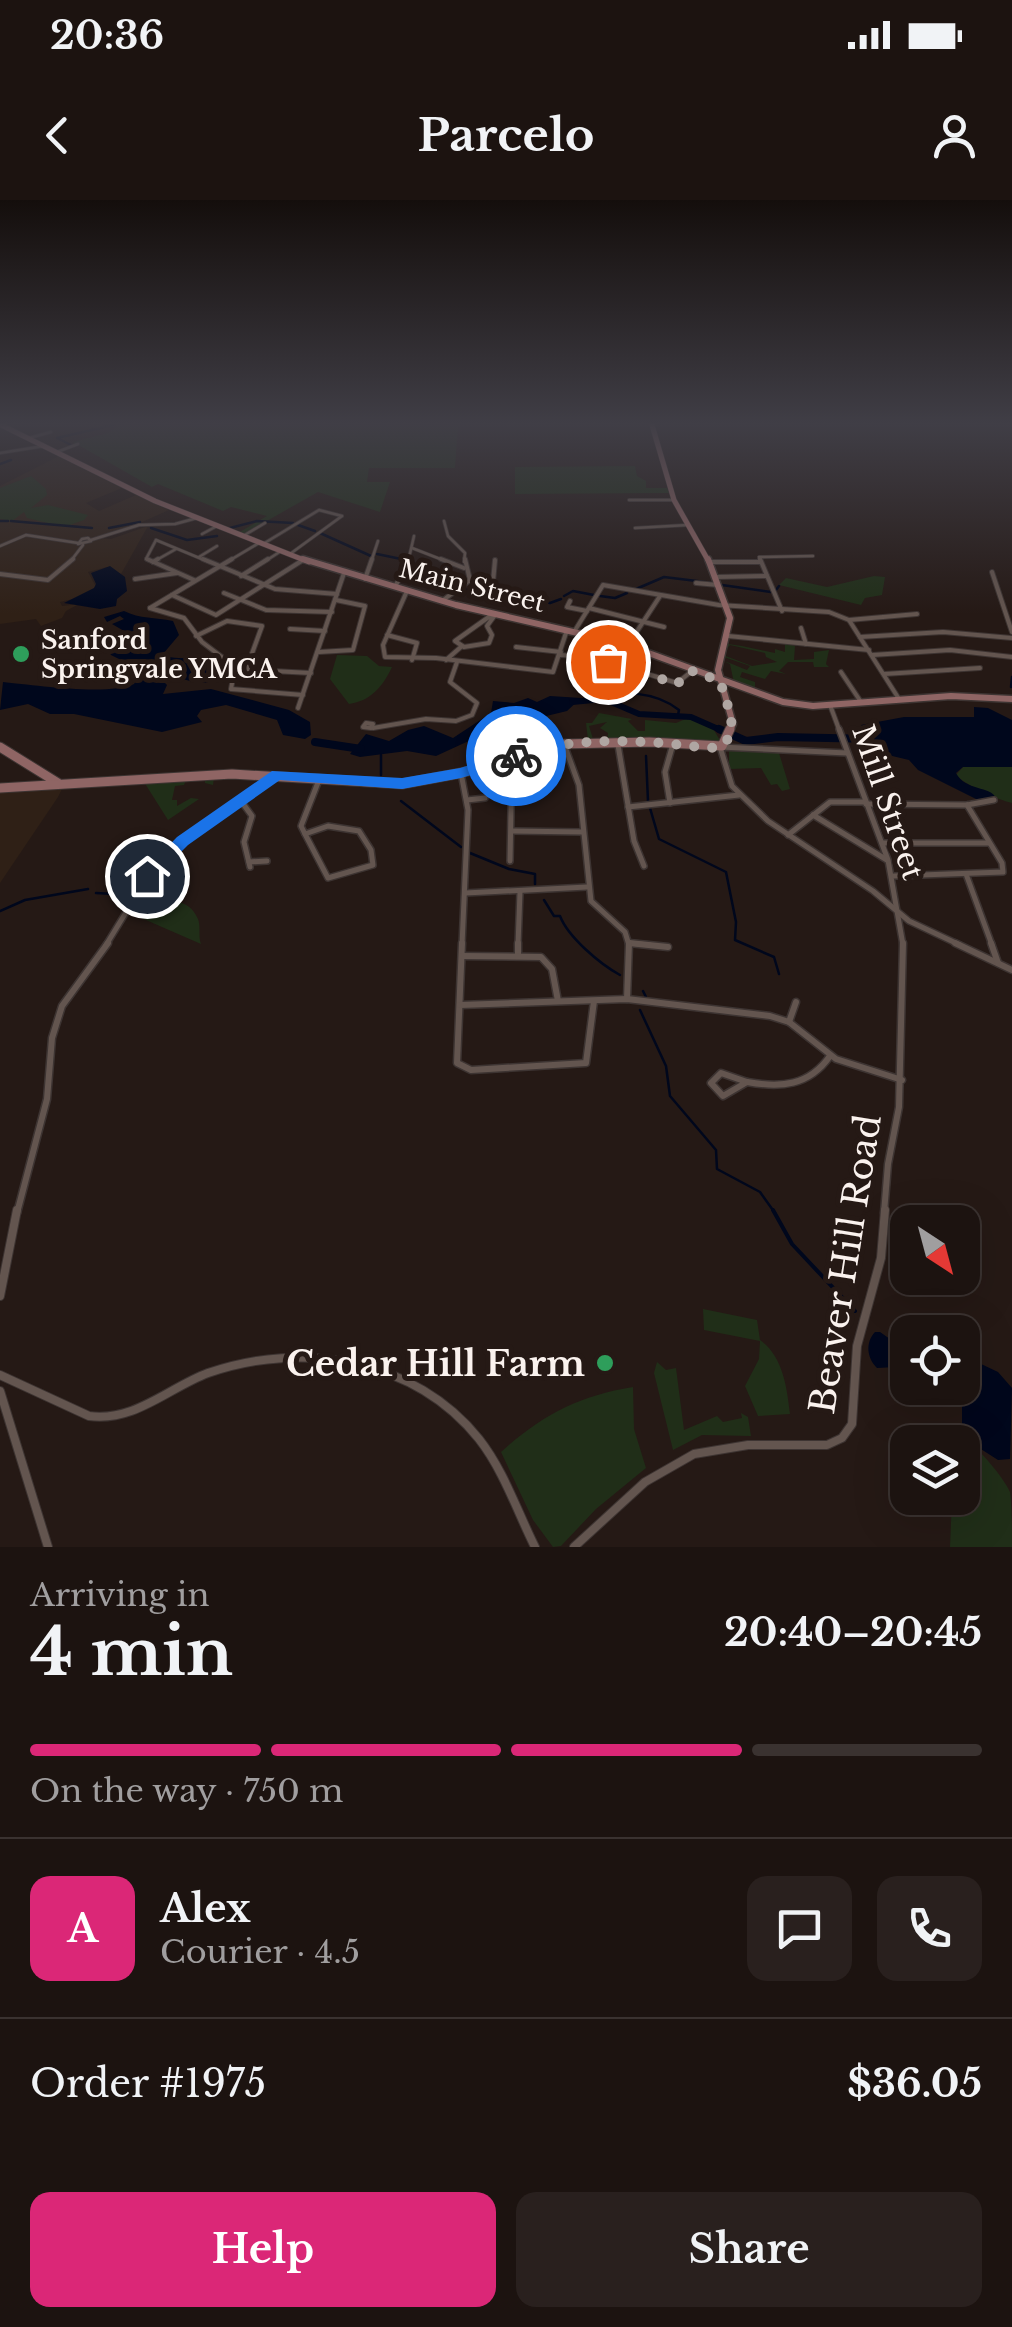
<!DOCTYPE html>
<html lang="en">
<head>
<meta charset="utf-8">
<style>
	body { margin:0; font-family:"Libre Baskerville",serif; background:#29201e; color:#f1f3f6; height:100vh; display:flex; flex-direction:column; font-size:38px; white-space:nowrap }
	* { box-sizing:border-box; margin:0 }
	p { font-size:32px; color:#a09e9f }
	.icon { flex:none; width:55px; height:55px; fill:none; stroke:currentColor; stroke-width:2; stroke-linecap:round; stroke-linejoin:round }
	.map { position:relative; height:1347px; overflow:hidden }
	.side { display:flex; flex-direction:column; background:#1c1310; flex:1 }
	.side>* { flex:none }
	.needle { width:65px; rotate:144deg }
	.buttons { position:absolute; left:890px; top:1005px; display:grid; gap:20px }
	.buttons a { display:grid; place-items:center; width:90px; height:90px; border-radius:20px; background:#1c1310; box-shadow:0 10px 40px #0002,0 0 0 2px #3a3230; font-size:50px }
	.pin { position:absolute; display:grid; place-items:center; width:85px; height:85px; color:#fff; margin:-42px; border:5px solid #fff; border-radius:50%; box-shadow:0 2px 10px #0007 }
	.courier { position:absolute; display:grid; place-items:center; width:100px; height:100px; margin:-50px; border:8px solid #1a73e8; border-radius:50%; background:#fff; color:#222; box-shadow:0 2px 12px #0007 }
	.overview em { font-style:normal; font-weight:800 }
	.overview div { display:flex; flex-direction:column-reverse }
	.overview { display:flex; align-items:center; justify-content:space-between; height:170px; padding:0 30px }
	h1 { font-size:65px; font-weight:800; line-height:75px }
	.bar { display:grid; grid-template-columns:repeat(4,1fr); gap:15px 10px; align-content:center; height:120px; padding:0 30px }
	.bar i { height:12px; border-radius:8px; background:#3a3230 }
	.bar .on { background:#db2777 }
	.bar p { grid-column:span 4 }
	.line { display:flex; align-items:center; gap:25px; padding:0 30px; border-top:2px solid #3a3230 }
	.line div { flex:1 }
	.round { display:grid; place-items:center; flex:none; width:105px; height:105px; border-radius:20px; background:#29201e }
	.action { display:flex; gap:20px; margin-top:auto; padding:20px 30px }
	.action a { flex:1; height:115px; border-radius:20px; background:#db2777; color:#fff; font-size:40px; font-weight:800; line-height:115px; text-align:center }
	.action a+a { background:#29201e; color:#f1f3f6 }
	.status { display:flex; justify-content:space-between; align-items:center; height:70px; padding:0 50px; background:#1c1310; direction:ltr }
	.status svg { height:28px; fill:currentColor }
	header { display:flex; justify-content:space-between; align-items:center; height:130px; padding:0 30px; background:#1c1310; font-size:45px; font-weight:800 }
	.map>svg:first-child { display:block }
	.education { fill:#2f2016 }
	.green { fill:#202e18 }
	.water { fill:#00071c }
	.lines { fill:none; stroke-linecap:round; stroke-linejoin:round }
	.stream-far1 { stroke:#00071c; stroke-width:2.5 }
	.stream { stroke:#00071c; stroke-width:4 }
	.river-far1 { stroke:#00071c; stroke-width:6 }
	.river { stroke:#00071c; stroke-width:8 }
	.street-far4-casing { stroke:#3d3432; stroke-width:4 }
	.street-far3-casing { stroke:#3d3432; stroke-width:6 }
	.street-far2-casing { stroke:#3d3432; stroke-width:8 }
	.street-far1-casing { stroke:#3d3432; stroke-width:9 }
	.street-casing { stroke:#3d3432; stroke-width:10 }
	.secondary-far2-casing { stroke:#3d3432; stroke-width:6 }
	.secondary-far1-casing { stroke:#3d3432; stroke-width:9 }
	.secondary-casing { stroke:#3d3432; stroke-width:11 }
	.street-far4 { stroke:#63554f; stroke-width:2.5 }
	.street-far3 { stroke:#63554f; stroke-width:4 }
	.street-far2 { stroke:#63554f; stroke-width:5 }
	.street-far1 { stroke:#63554f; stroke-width:6 }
	.street { stroke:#63554f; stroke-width:8 }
	.secondary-far2 { stroke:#8f6564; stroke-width:5 }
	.secondary-far1 { stroke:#8f6564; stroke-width:6 }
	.secondary { stroke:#8f6564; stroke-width:9 }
	.route { fill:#1a73e8 }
	.done { stroke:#afa6a2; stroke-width:10; stroke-dasharray:0 18 }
	.leisure-dot { fill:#2e9e5b; stroke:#251915; stroke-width:4 }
	.labels { text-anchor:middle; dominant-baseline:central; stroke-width:10; stroke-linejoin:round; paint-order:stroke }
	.far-street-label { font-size:25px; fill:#faf2ee; stroke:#251915 }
	.far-poi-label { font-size:25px; font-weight:bold; fill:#faf2ee; stroke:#251915; text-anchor:start }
	.street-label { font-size:30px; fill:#faf2ee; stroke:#251915 }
	.near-street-label { font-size:35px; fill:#faf2ee; stroke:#251915 }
	.near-poi-label { font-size:35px; font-weight:bold; fill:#faf2ee; stroke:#251915; text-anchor:end }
</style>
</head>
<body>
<div class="status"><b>20:36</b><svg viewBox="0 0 49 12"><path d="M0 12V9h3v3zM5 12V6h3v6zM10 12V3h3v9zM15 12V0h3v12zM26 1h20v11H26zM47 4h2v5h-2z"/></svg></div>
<header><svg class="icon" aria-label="back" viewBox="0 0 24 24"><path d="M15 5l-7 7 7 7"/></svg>Parcelo<svg class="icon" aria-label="person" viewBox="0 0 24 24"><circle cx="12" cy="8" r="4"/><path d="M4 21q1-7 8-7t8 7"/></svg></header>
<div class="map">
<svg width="1012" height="1347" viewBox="0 0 1012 1347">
	<rect width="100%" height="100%" fill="#251915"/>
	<g class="education">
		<path d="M59,256L122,288L86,303L99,311L136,295L169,310L111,336L92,337L111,339L148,326L121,374L107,367L88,372L96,387L81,397L60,402L62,406L79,404L66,411L62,418L41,426L36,419L0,424V286Z"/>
		<path d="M63,587L58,597L0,683V592Z"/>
	</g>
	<g class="green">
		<path d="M119,225H458L455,268H369L367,282H390L380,312L318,292L242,335L238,333L267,316L231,307L223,311L158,284L152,287L73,242L108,233Z"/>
		<path d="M635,266L637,276L646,281V288H667L669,293L515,294V267Z"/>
		<path d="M31,276L46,289L47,295L31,308L48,305L88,315L84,320L64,327L27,318L24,312L12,321L0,319V288Z"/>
		<path d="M874,376L885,377L882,395L865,398L861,405L779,385L786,378L827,387Z"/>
		<path d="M785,443L795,446L794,460L814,459V452L829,450L826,464L829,467H814L813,462H788L779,471L786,474L771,471L765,479L742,472L740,477L755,482V490L734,483L730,464L725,462C733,463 740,468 747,470L750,466L724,457L723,455L752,466L777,462L766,457L765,453L730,445L724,453L728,444L742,446L775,453V449L785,452Z"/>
		<path d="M337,455L367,456L379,466L392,467C383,486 371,501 349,504L330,479Z"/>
		<path d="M599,513L632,519L628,521L638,531H645V520L676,523L688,518L712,527L721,542L607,540L608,533L600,528L607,522L589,526L593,539L588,540L586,523H592Z"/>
		<path d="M729,551L779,553L790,589L782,591L777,584L771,585L761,568L729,569Z"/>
		<path d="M963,567H1012V603C999,600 966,586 956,575Z"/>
		<path d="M214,577L213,585L205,583V579L186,580L184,585L175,586L172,600H177V606L191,598L199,599L168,620L144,582Z"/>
		<path d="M142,699C168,705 187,694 198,719C201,727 198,736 201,744L139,717L134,712Z"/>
		<path d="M703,1109L757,1120L760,1140C783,1156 787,1188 790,1214L758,1216L745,1186L759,1159L760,1141L704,1130Z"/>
		<path d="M657,1162L666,1170L676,1168L684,1230L717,1216L723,1222L742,1218L741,1213L748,1217L751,1236L702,1235L673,1250L654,1173Z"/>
		<path d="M633,1187L634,1229L646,1268L596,1309L561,1346L553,1347L533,1320L501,1252C542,1215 578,1196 633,1187Z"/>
		<path d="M954,1228C970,1240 1001,1272 1010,1292C1012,1306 1012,1331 1012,1347H950L952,1298H962V1242H954Z"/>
	</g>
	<g class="water">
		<path d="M110,366L125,377L127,391L117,399L116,406L100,409L64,403L94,388L96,384L91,373Z"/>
		<path d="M124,411C140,419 155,417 173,421L179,435L163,454C179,464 196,451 210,461L213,482L197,483L162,473L159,477L167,485L163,494L211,489L289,510L310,522L311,535L305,539L283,535L277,520L226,505L201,510L197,516L202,522L162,532L74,514H50L28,504L0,510L3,482C33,485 108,496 134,484L138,477L129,464L111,455L105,443L124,431L112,424L124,419L120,416L107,422L104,417Z"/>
		<path d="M550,496L581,498L567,511L497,528L436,556L407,551L360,557L350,554L366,534L389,541L408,530L424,526L453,538L491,513L493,501L514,503L528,498L537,502Z"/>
		<path d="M974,507L988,508L1012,520V567H963L956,573C965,591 991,586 996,598L978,600L918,570L909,560L888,555L861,525L904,517H974Z"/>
		<path d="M875,1132H880L907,1151V1172L896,1167L877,1168C867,1158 865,1143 875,1132Z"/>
		<path d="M979,1163L998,1172L1012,1188L1010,1259L998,1260L962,1237V1207Z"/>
	</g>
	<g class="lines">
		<g class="stream-far1">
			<path d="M71,245L57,238L113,225"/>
			<path d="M0,264L11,260"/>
			<path d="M0,321H8"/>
			<path d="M11,321L92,328"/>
			<path d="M298,325L315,331"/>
			<path d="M109,328L140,322"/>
			<path d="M151,328L187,340L217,336"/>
			<path d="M230,328L257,321L293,323"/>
			<path d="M320,333L371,356"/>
			<path d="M377,354L406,360"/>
			<path d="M411,362L458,386"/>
			<path d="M722,385L771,392"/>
			<path d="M463,389L494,398L514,394"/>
			<path d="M636,389L664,377L713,383"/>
			<path d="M776,390L779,386"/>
			<path d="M564,396L573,391L594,395"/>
			<path d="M600,396L615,398L627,393"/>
			<path d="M524,398L550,403L561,399"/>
			<path d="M1011,487L1012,477"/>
			<path d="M592,498C621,490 655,491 679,510L678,515"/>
			<path d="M381,555V575"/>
			<path d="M646,556L648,601"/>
			<path d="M401,601L461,647"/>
			<path d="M650,608L659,639L726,672L736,722L735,740L774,757L779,774"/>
			<path d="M470,653L509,669L535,674V684"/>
			<path d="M96,693L131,695"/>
			<path d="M544,700L554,716H560C568,737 600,764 620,775"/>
			<path d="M0,711L25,700L88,689"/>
			<path d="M643,791L646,797"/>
			<path d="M640,810L666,866L670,896L716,950L717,969L760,992L775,1013"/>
		</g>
		<path class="stream" d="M773,1010L792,1044L855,1111"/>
		<path class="river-far1" d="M572,502L604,499L639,514L691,517L725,532"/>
		<g class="river">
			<path d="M719,529L746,541L778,537L878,539"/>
			<path d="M315,542L361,549"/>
		</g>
		<g class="street-far4-casing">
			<g id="street-far4">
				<path d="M29,238L51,232"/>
				<path d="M57,252L78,244"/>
				<path d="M0,253L44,246"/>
				<path d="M629,300H674"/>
				<path d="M444,321L448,336L465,353L464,362"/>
				<path d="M635,328L688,325"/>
				<path d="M202,334L217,326"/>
				<path d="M243,336L265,323"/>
				<path d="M88,338L91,341L78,344L82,339Z"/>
				<path d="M91,340L139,325L175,324L197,318"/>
				<path d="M156,340L209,362"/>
				<path d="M263,344L319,310L342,316"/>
				<path d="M0,346L26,335L78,343"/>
				<path d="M412,348L448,362"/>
				<path d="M290,354L342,316"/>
				<path d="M199,357L217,346"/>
				<path d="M70,362L83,345"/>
				<path d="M152,362L146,359L156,340"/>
				<path d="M153,362L176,349"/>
				<path d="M227,362L259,343"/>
				<path d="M264,362L281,351"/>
				<path d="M371,362L378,341"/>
				<path d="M408,362L414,336"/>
				<path d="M761,362L759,357L813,356"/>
			</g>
		</g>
		<g class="street-far3-casing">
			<g id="street-far3">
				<path d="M147,359L194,380"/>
				<path d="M203,359L275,389L337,394"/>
				<path d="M441,359L464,368"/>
				<path d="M760,359L782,411"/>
				<path d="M153,362L158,359"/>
				<path d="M709,362H760"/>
				<path d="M992,372L1012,432"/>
				<path d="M0,374L48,380L73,359"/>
				<path d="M241,376L268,359"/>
				<path d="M715,377L767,376"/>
				<path d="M135,379L177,373"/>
				<path d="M365,379L372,359"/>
				<path d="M469,381L493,382L495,360"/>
				<path d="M696,383L718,385"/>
				<path d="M395,387L409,359"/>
				<path d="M407,391L383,445L385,457L436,458L553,472L567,430"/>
				<path d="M224,393L266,410L332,412"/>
				<path d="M172,395L216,415L303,360"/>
				<path d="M442,401L470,380L465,359"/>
				<path d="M570,401L567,407L587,411"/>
				<path d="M150,408L184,418L202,442L235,467L231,489L303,495"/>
				<path d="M150,408L232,359"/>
				<path d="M589,408L664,427"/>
				<path d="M493,414L455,441L464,447L489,443L492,435L487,426L495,415"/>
				<path d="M849,420L899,499"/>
				<path d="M801,428L806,444"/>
				<path d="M290,429L325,431"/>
				<path d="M574,432L603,385L719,405L829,412L849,420L917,414"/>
				<path d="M387,435L417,443L412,460"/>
				<path d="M196,436L227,421L262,426L246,470"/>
				<path d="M728,436L869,450"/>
				<path d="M860,437L943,432L1012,438"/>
				<path d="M599,438L595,458L677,483L692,471"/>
				<path d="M628,445L660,396"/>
				<path d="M516,447L561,452"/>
				<path d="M319,452L353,450L365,406L336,400"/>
				<path d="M560,455L577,456"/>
				<path d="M872,455L950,450L1012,457"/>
				<path d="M446,460L462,446"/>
				<path d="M236,469L311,473"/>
				<path d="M841,472L861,502"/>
				<path d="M884,474L980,468"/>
				<path d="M830,505L840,532"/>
				<path d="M298,508L344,373"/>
				<path d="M366,523L373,524L371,528L363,527Z"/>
				<path d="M373,528L426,519L456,521L472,515L477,503L450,482L457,462"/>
			</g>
		</g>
		<g class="street-far2-casing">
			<g id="street-far2">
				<path d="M839,529L888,660L903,745"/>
				<path d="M564,544L579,585L591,701L625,732L629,745"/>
				<path d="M618,545L634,641L644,666"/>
				<path d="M847,553L720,547L732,586L768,621L873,691L909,721L960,745"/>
				<path d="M461,573L468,610L462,745"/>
				<path d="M467,600L485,598"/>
				<path d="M241,601L252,616L244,642L250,667"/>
				<path d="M670,603L665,572L673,544"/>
				<path d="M866,604L967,605L994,600"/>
				<path d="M628,607L739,595"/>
				<path d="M813,615L887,660"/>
				<path d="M328,626L359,631L371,650L373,665L328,678L305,634Z"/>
				<path d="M512,631L582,632"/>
				<path d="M305,634L301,626L319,580"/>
				<path d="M788,635L830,602H865"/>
				<path d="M882,643H989"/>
				<path d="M510,661L512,561"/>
				<path d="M249,662L267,661"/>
				<path d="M966,674L992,745"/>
				<path d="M894,676L1003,672L1002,663L967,605"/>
				<path d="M465,693L587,687"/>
				<path d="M629,743L650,745"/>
				<path d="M106,745L155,665L191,634L271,579"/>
				<path d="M518,745L520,692"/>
			</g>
		</g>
		<g class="street-far1-casing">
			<g id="street-far1">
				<path d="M462,743L457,863L471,870L586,863L594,801"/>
				<path d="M629,743L668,747"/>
				<path d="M955,743L1012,770"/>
				<path d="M991,743L998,763"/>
				<path d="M518,754V743"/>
				<path d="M462,756L541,757L552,769L558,801"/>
				<path d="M627,799L629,743"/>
				<path d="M460,805L627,799L770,816L789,822L836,859L902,880"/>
				<path d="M789,822L796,802"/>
				<path d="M721,873L747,882L723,896L711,883Z"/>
				<path d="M747,882C781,888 809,886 830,856"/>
				<path d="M17,1013L47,899L52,838L62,806L108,743"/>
				<path d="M884,1013L888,964L899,907L903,743"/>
			</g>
		</g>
		<g class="street-casing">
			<g id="street">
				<path d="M0,1096L17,1010"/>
				<path d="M0,1175L89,1216C135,1222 168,1188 208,1173C303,1140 415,1159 479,1239C504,1271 517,1311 535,1347"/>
				<path d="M0,1191L48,1347"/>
				<path d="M574,1347L645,1282L694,1254L748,1245H827L842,1238L852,1224L857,1146L881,1058L885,1010"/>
			</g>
		</g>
		<g class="secondary-far2-casing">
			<g id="secondary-far2">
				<path d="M1,225L155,301L309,362"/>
				<path d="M652,225L674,300L709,362"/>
			</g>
		</g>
		<g class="secondary-far1-casing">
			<g id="secondary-far1">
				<path d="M303,359L456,405L621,443L783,502L813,506L951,496L1012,499"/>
				<path d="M708,359L730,418L718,470L733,524L729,532"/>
			</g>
		</g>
		<g class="secondary-casing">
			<g id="secondary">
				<path d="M0,547L58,583"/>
				<path d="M0,588L232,574L402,584L461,573L564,544L649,542L722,546L730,529"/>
			</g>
		</g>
		<use href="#street-far4" class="street-far4"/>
		<use href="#street-far3" class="street-far3"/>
		<use href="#street-far2" class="street-far2"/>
		<use href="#street-far1" class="street-far1"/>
		<use href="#street" class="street"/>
		<use href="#secondary-far2" class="secondary-far2"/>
		<use href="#secondary-far1" class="secondary-far1"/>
		<use href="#secondary" class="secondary"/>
	</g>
	<linearGradient id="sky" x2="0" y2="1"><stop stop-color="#140e0c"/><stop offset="0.54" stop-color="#403e46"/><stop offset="1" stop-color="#403e46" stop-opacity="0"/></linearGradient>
	<rect width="1012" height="414" fill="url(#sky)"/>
	<path class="route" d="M516,551L523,556L521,560L461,578L402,589L280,580L188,645L153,680L147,682L139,676L177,637L272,571L402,578L460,568Z"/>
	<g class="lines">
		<path class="done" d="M516,556C569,538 626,539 682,545C697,546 715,553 727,541L732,519L720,481L692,471L677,484L608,462"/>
	</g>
	<g class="leisure-dot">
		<circle cx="21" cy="454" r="10"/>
		<circle cx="605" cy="1163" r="10"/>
	</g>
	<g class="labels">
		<g class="far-street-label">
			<text transform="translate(472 386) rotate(14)">Main Street</text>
		</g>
		<g class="far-poi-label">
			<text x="41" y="440">Sanford<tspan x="41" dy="29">Springvale YMCA</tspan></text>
		</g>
		<g class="street-label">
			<text transform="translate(888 602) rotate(71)">Mill Street</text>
		</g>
		<g class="near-street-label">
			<text transform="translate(845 1064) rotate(-81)">Beaver Hill Road</text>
		</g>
		<g class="near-poi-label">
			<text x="585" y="1163">Cedar Hill Farm</text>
		</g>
	</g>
</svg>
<div class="buttons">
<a><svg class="needle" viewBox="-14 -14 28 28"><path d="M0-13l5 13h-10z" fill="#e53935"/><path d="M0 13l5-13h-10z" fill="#a09e9f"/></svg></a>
<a><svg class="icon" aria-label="locate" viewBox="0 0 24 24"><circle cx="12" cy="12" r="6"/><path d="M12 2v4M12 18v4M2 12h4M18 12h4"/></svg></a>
<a><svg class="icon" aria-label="layers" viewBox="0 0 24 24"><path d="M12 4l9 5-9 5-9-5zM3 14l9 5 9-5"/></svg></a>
</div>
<div class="pin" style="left:608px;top:462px;background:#ea580c"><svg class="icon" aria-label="bag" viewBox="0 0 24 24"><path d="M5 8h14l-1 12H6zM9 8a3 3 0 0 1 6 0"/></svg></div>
<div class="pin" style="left:147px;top:676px;background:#1f2937"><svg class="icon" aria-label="home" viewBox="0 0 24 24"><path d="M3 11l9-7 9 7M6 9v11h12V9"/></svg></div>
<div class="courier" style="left:516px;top:556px"><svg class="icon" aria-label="bike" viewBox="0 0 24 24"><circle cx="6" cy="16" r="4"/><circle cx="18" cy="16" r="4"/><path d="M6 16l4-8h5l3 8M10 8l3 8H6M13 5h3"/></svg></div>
</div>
<section class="side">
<div class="overview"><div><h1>4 min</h1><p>Arriving in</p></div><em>20:40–20:45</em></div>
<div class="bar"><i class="on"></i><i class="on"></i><i class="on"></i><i></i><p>On the way · 750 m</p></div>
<div class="line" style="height:180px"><b class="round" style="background:#db2777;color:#fff">A</b><div><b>Alex</b><p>Courier · 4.5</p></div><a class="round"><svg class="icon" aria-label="chat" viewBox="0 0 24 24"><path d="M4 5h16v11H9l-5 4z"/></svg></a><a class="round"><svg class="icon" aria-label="phone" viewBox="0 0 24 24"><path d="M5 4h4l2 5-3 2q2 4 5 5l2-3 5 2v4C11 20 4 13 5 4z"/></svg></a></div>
<div class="line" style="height:130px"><div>Order #1975</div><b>$36.05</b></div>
<div class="action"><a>Help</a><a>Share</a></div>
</section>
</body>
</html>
